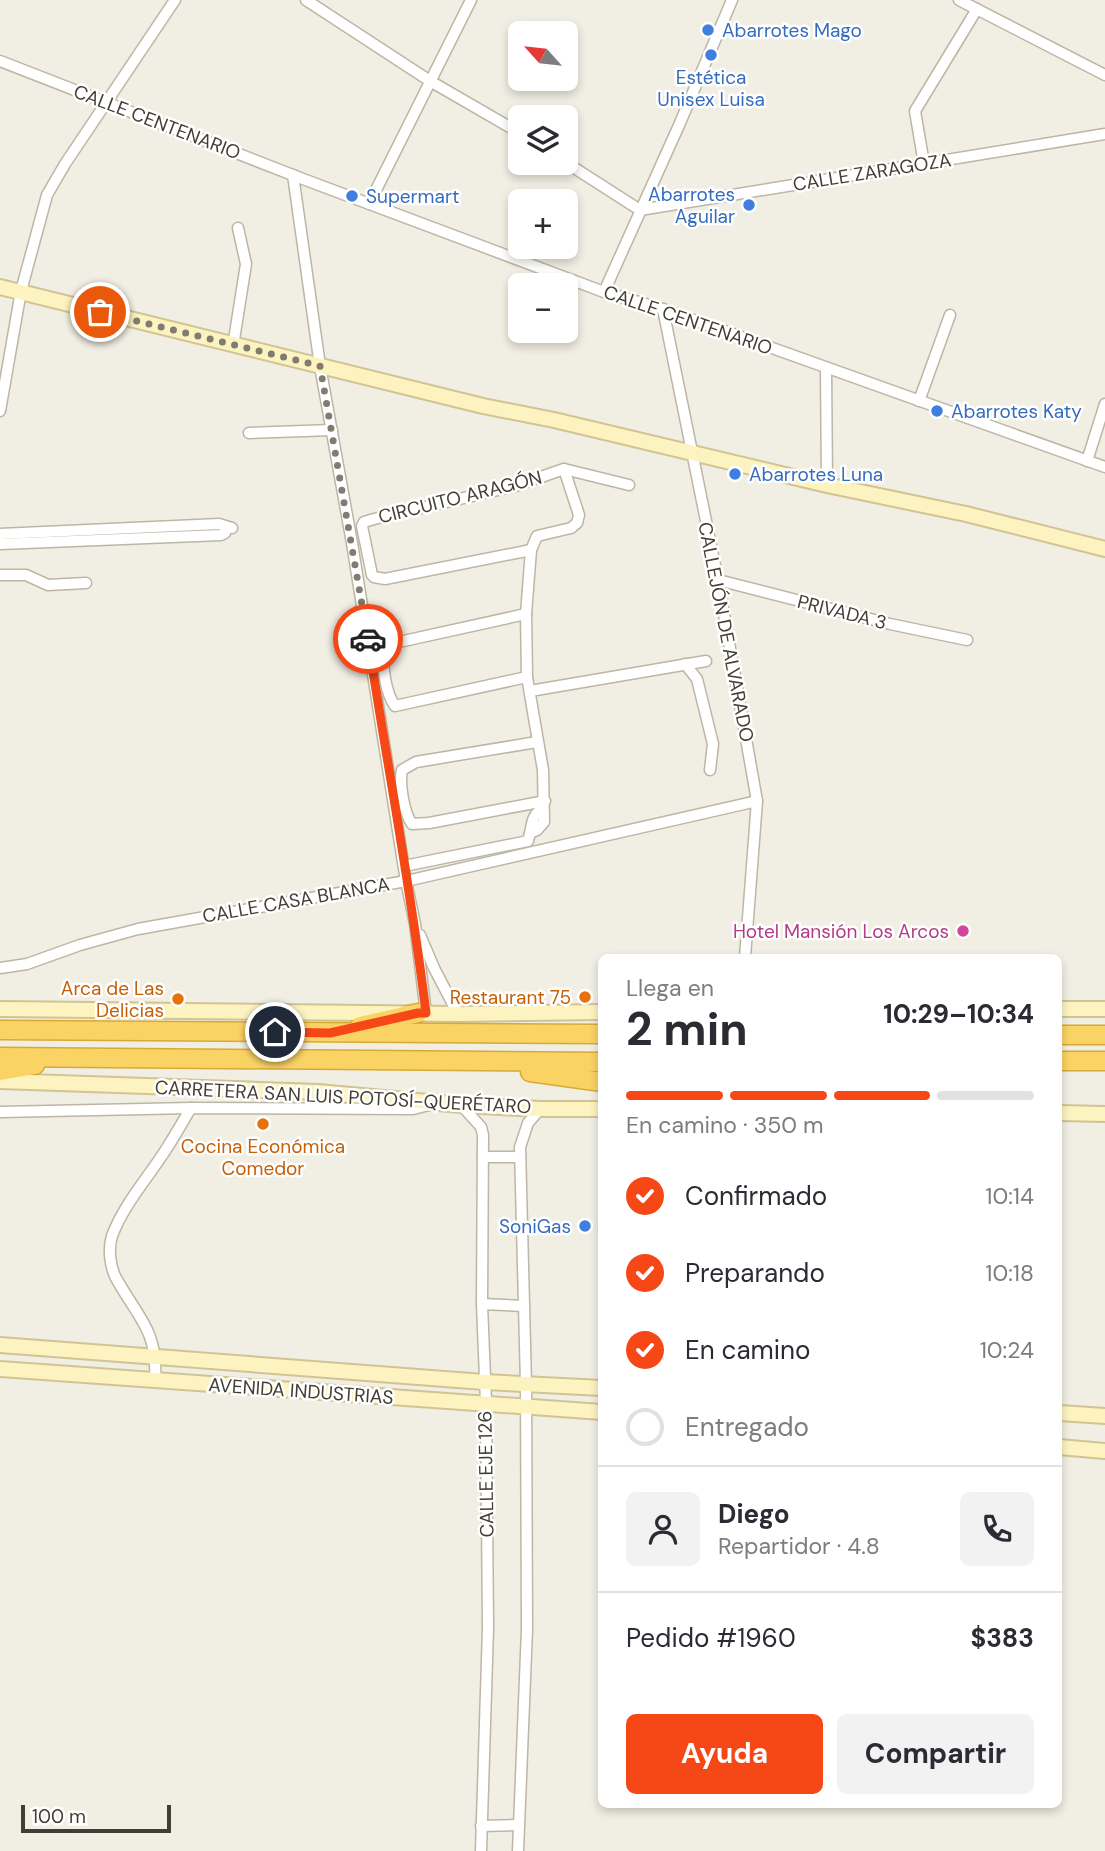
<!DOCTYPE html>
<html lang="es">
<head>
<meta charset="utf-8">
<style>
	body { margin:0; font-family:"DM Sans",sans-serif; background:#f2f2f3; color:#2b2b33; height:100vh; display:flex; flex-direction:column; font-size:26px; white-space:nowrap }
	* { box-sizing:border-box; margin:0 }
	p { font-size:23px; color:#7c7c81 }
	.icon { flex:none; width:38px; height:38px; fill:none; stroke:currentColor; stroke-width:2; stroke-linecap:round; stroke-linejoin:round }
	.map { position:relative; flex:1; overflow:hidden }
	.drawer { position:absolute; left:598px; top:954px; width:464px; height:854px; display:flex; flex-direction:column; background:#fff; border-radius:10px; box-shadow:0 4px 10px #0003 }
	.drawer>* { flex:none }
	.needle { width:46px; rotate:297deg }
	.tools { position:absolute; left:508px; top:21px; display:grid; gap:14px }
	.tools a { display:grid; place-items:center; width:70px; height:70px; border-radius:10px; background:#fff; box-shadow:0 4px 10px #0003; font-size:35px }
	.scale { position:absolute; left:21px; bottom:18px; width:150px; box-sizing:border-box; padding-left:7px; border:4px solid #433e34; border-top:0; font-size:19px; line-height:24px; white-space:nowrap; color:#433e34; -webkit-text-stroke:5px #fff; paint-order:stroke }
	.pin { position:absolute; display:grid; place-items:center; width:60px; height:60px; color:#fff; margin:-30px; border:4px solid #fff; border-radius:50%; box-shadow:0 2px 7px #0007 }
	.courier { position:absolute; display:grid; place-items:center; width:70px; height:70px; margin:-35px; border:5px solid #f54816; border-radius:50%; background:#fff; color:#222; box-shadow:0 2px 9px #0007 }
	.overview em { font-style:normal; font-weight:700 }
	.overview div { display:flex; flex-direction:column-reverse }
	.overview { display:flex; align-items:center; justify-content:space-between; height:119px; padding:0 28px }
	h1 { font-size:46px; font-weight:700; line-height:52px }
	.bar { display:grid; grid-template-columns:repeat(4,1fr); gap:10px 7px; align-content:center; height:84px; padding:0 28px }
	.bar i { height:9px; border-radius:5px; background:#e1e1e2 }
	.bar .current { background:#f54816 }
	.bar p { grid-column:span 4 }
	.line { display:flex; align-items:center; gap:18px; padding:0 28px; border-top:2px solid #e1e1e2 }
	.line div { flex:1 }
	.round { display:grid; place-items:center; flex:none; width:74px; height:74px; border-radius:10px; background:#f2f2f3 }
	ol { padding:0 28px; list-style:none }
	li { display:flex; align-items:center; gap:21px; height:77px }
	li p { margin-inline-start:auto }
	li .icon { padding:7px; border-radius:50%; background:#f54816; color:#fff; stroke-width:4 }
	li:last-child { color:#7c7c81 }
	li i { width:38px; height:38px; border:4px solid #e1e1e2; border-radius:50% }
	.button { display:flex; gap:14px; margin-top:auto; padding:14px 28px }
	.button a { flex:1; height:80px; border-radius:10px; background:#f54816; color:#fff; font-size:28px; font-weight:700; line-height:80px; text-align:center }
	.button a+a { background:#f2f2f3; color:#2b2b33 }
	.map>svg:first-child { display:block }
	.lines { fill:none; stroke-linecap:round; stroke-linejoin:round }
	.street-casing { stroke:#bcb6a6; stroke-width:13 }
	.secondary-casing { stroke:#d1c494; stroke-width:18 }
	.highway-casing { stroke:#d9a935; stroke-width:21 }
	.street { stroke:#fff; stroke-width:10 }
	.secondary { stroke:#fdf3c1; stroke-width:14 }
	.highway { stroke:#fad365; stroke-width:18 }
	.done { stroke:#807c71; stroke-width:7; stroke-dasharray:0 12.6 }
	.route { stroke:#f54816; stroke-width:9 }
	.shop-dot { fill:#3f7fe0; stroke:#fff; stroke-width:2.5 }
	.hotel-dot { fill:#d1479c; stroke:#fff; stroke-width:2.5 }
	.food-dot { fill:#e8710a; stroke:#fff; stroke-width:2.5 }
	.labels { text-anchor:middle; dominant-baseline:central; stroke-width:5; stroke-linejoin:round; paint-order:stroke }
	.shop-label { font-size:19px; fill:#366cbe; stroke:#fff; text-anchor:start }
	.street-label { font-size:19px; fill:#433e34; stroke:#fff }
	.hotel-label { font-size:19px; fill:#b23c85; stroke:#fff; text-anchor:end }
	.food-label { font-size:19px; fill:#c56008; stroke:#fff; text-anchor:end }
</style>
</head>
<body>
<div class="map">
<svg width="1105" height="1851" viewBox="0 0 1105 1851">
	<rect width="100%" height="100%" fill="#f1eee3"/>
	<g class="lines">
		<g class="street-casing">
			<g id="street">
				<path d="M306,0L430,81L520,133"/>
				<path d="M959,0L1105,75"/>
				<path d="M0,61L303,179L604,292L663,309L1105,467"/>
				<path d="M565,162L640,210L1105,134"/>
				<path d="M924,164L915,111L977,9"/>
				<path d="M293,175L320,366L352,543L406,881L415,924L426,1013"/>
				<path d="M369,204L471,0"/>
				<path d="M604,292L680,123L732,0"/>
				<path d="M663,309L718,580L757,801L745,957"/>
				<path d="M233,346L246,264L238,228"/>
				<path d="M826,368L827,485"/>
				<path d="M919,401L950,315"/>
				<path d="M0,411L21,291L47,195L65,164L175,0"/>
				<path d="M249,433L332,430"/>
				<path d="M1087,461L1105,404"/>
				<path d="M0,534L219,524L232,528"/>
				<path d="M0,544L221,535L225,533L226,528"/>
				<path d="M531,550L385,579L374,577L372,575L362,526L364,522L374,519L515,486L564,469L629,485"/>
				<path d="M0,575H26L48,585L86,583"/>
				<path d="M718,580L890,624L967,640"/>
				<path d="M526,614L399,642L385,651C381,665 386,694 395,706L527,677"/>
				<path d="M685,664L697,679L713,744L710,770"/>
				<path d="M530,691L706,661"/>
				<path d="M537,742L416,762L402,770C399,784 404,813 412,824L429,823L545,801"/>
				<path d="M530,833L537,830L544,822L543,770L527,677L526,614L531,550L537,536L571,528L577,523L579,515L564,469"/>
				<path d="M529,837C533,825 530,817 542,809"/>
				<path d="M404,866L528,841"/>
				<path d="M420,935L434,968L458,1014"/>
				<path d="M0,968L27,964L80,945L138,929L406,881L757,801"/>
				<path d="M461,1105L481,1127L483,1135L482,1304L486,1403L488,1628L481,1851"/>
				<path d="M0,1112L191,1108L413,1109L429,1105"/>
				<path d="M483,1157H520"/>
				<path d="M482,1304L523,1306"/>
				<path d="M155,1380C158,1330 138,1318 116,1278C110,1267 108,1248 112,1236C123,1206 146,1180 163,1154C173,1139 182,1123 191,1108"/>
				<path d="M481,1826L518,1825"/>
				<path d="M518,1851L527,1629L526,1384L520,1147L528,1123L540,1109"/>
			</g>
		</g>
		<g class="secondary-casing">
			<g id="secondary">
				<path d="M0,287L483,406L554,420L827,485L966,514L1105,549"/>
				<path d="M0,1009L458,1014L602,1012"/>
				<path d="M1059,1009H1105"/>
				<path d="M0,1081L318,1092L461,1105L540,1109H602"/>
				<path d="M1059,1113L1105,1114"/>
				<path d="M0,1345L484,1382L602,1388"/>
				<path d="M0,1369L602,1412"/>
				<path d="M1059,1413L1105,1416"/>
				<path d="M1059,1447L1105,1451"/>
			</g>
		</g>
		<g class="highway-casing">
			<g id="highway">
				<path d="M360,1026L418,1013"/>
				<path d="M0,1030L602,1034"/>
				<path d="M1059,1035H1105"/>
				<path d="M0,1057L602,1062"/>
				<path d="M1059,1061H1105"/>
				<path d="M0,1071L35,1065"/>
				<path d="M530,1072L602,1082"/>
			</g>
		</g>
		<use href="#street" class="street"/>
		<use href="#secondary" class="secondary"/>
		<use href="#highway" class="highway"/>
	</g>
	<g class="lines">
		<path class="done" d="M100,312L320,366L368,639"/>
		<path class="route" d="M275,1032L330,1033L418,1013H426C411,888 387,764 368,639"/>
	</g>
	<g class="shop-dot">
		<circle cx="708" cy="30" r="7"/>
		<circle cx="711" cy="55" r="7"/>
		<circle cx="352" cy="196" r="7"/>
		<circle cx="749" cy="205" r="7"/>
		<circle cx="937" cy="411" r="7"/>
		<circle cx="735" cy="474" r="7"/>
		<circle cx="585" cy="1226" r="7"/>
	</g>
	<circle class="hotel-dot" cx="963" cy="931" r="7"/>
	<g class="food-dot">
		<circle cx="585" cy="997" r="7"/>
		<circle cx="178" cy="999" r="7"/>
		<circle cx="263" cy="1124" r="7"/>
	</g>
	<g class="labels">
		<g class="shop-label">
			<text x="722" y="30">Abarrotes Mago</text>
			<text x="711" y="77" text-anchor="middle">Estética<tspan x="711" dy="22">Unisex Luisa</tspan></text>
			<text x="735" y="194" text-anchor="end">Abarrotes<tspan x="735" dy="22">Aguilar</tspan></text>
			<text x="366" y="196">Supermart</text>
			<text x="951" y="411">Abarrotes Katy</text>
			<text x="749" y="474">Abarrotes Luna</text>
			<text x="571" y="1226" text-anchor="end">SoniGas</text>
		</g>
		<g class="street-label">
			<text transform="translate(157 122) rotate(21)">CALLE CENTENARIO</text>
			<text transform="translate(872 172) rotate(-9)">CALLE ZARAGOZA</text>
			<text transform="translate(688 320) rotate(19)">CALLE CENTENARIO</text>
			<text transform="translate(460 497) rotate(-14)">CIRCUITO ARAGÓN</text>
			<text transform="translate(842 612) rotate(14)">PRIVADA 3</text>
			<text transform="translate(726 632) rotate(79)">CALLEJÓN DE ALVARADO</text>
			<text transform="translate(296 900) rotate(-10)">CALLE CASA BLANCA</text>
			<text transform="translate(343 1097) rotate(3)">CARRETERA SAN LUIS POTOSÍ-QUERÉTARO</text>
			<text transform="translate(301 1391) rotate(4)">AVENIDA INDUSTRIAS</text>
			<text transform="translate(486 1474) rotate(-91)">CALLE EJE 126</text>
		</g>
		<g class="hotel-label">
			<text x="949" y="931">Hotel Mansión Los Arcos</text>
		</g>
		<g class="food-label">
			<text x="164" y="988">Arca de Las<tspan x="164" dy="22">Delicias</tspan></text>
			<text x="571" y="997">Restaurant 75</text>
			<text x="263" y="1146" text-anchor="middle">Cocina Económica<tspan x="263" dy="22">Comedor</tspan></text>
		</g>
	</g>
</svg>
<div class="tools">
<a><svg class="needle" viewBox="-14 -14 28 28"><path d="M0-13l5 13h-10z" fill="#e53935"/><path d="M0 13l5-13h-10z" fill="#7c7c81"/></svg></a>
<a><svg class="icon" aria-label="layers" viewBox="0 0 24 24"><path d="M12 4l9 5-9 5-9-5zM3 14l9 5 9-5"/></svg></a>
<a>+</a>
<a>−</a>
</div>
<div class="scale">100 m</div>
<div class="pin" style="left:100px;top:312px;background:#ea580c"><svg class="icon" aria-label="bag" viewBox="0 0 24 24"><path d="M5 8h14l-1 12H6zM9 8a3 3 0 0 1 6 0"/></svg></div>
<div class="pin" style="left:275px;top:1032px;background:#1f2937"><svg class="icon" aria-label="home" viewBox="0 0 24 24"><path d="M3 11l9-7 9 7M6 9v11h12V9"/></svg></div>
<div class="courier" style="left:368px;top:639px"><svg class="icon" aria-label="car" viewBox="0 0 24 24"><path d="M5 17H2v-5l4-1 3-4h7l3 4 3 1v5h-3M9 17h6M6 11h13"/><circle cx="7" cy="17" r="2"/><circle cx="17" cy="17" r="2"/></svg></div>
<section class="drawer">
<div class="overview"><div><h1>2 min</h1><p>Llega en</p></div><em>10:29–10:34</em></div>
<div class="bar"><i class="current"></i><i class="current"></i><i class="current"></i><i></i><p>En camino · 350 m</p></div>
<ol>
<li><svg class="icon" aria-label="check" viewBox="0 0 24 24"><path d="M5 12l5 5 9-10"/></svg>Confirmado<p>10:14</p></li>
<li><svg class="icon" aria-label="check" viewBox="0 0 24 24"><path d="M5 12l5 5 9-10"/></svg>Preparando<p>10:18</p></li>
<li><svg class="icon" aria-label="check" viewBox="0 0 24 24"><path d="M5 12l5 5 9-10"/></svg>En camino<p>10:24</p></li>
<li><i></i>Entregado</li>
</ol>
<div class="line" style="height:126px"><a class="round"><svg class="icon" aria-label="person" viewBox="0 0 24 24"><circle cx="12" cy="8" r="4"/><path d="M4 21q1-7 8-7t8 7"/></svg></a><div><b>Diego</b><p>Repartidor · 4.8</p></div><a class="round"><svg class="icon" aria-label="phone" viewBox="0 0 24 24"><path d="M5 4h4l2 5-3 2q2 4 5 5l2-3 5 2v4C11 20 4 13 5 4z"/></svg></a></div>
<div class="line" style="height:91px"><div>Pedido #1960</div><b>$383</b></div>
<div class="button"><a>Ayuda</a><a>Compartir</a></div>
</section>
</div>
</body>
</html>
